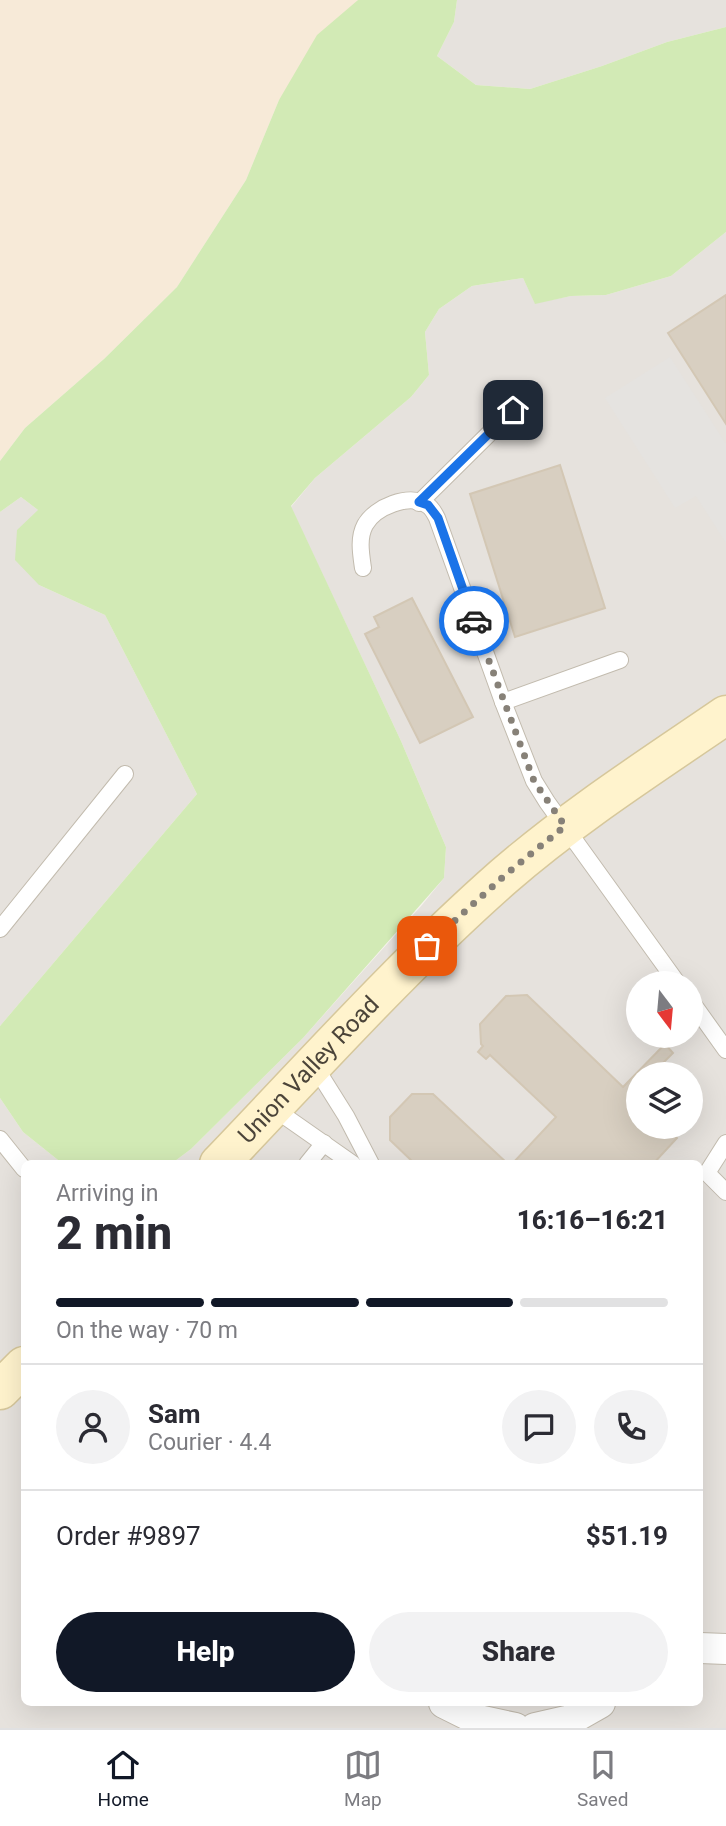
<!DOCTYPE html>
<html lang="en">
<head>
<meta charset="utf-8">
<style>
	body { margin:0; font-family:Roboto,sans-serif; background:#f2f2f3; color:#2b2b33; height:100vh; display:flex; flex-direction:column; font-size:26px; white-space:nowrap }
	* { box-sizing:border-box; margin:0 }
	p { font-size:23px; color:#7c7c81 }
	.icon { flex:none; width:38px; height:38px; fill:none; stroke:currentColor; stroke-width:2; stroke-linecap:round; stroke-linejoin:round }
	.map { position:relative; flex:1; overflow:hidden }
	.details { position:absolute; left:21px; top:1160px; width:682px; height:546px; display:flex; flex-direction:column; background:#fff; border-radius:10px; box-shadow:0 7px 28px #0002 }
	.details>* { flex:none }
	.needle { width:46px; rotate:164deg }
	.controls { position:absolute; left:626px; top:971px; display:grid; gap:14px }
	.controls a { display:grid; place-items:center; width:77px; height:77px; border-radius:50%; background:#fff; box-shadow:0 7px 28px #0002; font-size:35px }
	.pin { position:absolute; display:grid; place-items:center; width:60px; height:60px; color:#fff; margin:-30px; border-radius:14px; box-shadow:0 4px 10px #0006 }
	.courier { position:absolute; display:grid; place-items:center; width:70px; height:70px; margin:-35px; border:5px solid #1a73e8; border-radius:50%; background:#fff; color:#222; box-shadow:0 2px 9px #0007 }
	.head em { font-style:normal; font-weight:800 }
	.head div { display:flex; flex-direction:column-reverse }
	.head { display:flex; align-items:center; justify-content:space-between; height:119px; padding:0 35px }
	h1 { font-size:46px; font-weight:800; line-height:52px }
	.bar { display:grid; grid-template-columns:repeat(4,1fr); gap:10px 7px; align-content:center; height:84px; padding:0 35px }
	.bar i { height:9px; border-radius:5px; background:#e1e1e2 }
	.bar .on { background:#111827 }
	.bar p { grid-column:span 4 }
	.line { display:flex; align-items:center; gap:18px; padding:0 35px; border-top:2px solid #e1e1e2 }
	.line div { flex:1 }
	.round { display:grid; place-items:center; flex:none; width:74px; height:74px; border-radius:37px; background:#f2f2f3 }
	.cta { display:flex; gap:14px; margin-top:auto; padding:14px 35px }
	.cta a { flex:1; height:80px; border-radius:42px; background:#111827; color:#fff; font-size:28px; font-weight:800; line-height:80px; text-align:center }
	.cta a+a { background:#f2f2f3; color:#2b2b33 }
	.tabs { display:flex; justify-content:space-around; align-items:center; height:98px; border-top:2px solid #e1e1e2; background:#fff; font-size:19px; color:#7c7c81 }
	.tabs a { display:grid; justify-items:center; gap:4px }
	.tabs .on { color:#111827 }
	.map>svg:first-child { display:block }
	.commercial { fill:#f7ead8 }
	.industrial { fill:#e6e2dd; fill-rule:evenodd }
	.green { fill:#d2eab5 }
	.parking { fill:#e5e3e0 }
	.building { fill:#d8cfc1; stroke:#d3c7b4; stroke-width:2 }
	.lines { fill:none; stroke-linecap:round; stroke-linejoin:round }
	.lane-casing { stroke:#c2bbae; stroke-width:18 }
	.street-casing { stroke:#c2bbae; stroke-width:32 }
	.secondary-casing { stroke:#d6c79b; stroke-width:41 }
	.lane { stroke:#fff; stroke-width:16 }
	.street { stroke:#fff; stroke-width:30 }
	.secondary { stroke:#fff3cd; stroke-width:38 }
	.done { stroke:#878178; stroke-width:7; stroke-dasharray:0 12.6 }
	.route { stroke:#1a73e8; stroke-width:9 }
	.labels { text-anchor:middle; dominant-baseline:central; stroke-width:5; stroke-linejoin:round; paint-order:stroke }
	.street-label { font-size:24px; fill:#4b4439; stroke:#fff }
</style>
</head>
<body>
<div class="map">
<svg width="726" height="1728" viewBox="0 0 726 1728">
	<rect width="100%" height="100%" fill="#f6f3ec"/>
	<path class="commercial" d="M0,0H358L279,100L246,180L177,287L104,359L25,428L0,461Z"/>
	<g class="industrial">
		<path d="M457,0H726V27L667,42L602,66L530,89L476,85L437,56L454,22Z"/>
		<path d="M726,232V1728H0V1098L23,1132L63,1164H24V1703H700V1164H171L191,1149L303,1038L422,905L444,878L446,847L401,741L291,507L315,478L411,397L429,375L425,332L439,309L472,286L523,278L535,303L571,296L606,295L671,276ZM639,984H691V1036H639ZM639,1074H691V1127H639Z"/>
		<path d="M21,497L38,510L39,585L105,615L197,794L0,1026V512Z"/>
	</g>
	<path class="green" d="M358,0H457L454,22L437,56L476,85L530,89L602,66L667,42L726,27V232L671,276L606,295L571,296L535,304L523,278L472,286L439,309L425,332L429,375L411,397L315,478L291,506L401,741L446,847L444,878L303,1038L191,1149L171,1164H63L23,1132L0,1098V1026L197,794L105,615L39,585L15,560L17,530L38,510L21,497L0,512V461L25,428L104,359L177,287L246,180L279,100L317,35Z"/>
	<path class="parking" d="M670,357L726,444V543L696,496L675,508L605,398Z"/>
	<g class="building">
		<path d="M726,295V424L668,333Z"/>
		<path d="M560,465L605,608L515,637L470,494Z"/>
		<path d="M412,598L473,717L420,743L365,634L379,627L374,617Z"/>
		<path d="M527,995L623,1087L665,1044L673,1053L652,1074H639V1088L632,1095L639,1101V1127H666L677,1138L653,1164H512L556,1117L490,1055L486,1059L478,1052L483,1046L481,1044L480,1024L506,996Z"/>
		<path d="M412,1094H433L508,1164H415L390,1140V1117Z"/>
	</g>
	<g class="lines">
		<g class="lane-casing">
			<g id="lane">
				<path d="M419,503L513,410"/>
				<path d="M363,568C361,554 358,538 365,525C375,507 409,493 427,505C431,507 435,514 437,518L503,702L534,781L547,802L678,984"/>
				<path d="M503,702L620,660"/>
				<path d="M0,929L125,774"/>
				<path d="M691,1001L726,1050"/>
				<path d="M314,1065L346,1116L371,1164"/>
				<path d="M273,1108L353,1164"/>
				<path d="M0,1139L24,1169"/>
				<path d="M726,1143L707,1173L726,1192"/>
				<path d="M307,1164L324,1143"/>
			</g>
		</g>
		<g class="street-casing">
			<g id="street">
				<path d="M700,1648L726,1649"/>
				<path d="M444,1703L478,1720L515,1728"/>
				<path d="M535,1728L570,1720L600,1703"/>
			</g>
		</g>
		<g class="secondary-casing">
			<g id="secondary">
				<path id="s1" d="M219,1164C312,1067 402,966 503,877C572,817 650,767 726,715"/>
				<path d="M0,1390L24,1366"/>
			</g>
		</g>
		<use href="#lane" class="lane"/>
		<use href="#street" class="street"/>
		<use href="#secondary" class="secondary"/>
	</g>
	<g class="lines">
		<path class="done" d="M427,946L504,876L565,826L534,781L474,621"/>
		<path class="route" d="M474,621L438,518L428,505L419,502L513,410"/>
	</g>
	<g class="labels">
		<g class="street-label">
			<text stroke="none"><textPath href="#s1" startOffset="130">Union Valley Road</textPath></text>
		</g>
	</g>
</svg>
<div class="controls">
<a><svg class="needle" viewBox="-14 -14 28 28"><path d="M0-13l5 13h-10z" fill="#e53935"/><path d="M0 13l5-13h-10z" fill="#7c7c81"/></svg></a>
<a><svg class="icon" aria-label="layers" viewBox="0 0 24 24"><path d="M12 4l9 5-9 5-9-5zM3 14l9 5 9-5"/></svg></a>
</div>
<div class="pin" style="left:427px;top:946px;background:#ea580c"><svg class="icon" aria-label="bag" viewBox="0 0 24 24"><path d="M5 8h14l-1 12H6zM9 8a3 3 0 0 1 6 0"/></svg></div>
<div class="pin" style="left:513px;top:410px;background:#1f2937"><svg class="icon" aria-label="home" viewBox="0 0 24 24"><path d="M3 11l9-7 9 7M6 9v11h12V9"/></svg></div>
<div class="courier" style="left:474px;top:621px"><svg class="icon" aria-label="car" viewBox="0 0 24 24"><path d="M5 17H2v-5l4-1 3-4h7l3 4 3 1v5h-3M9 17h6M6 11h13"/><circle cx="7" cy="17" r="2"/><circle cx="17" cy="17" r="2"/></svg></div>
<section class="details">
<div class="head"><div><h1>2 min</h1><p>Arriving in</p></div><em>16:16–16:21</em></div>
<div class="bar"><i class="on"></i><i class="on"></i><i class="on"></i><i></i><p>On the way · 70 m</p></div>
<div class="line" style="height:126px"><a class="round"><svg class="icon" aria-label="person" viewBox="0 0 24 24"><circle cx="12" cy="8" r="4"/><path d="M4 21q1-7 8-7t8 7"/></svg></a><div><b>Sam</b><p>Courier · 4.4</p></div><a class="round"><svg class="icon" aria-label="chat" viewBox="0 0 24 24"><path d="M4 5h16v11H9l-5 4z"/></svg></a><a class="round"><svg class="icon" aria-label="phone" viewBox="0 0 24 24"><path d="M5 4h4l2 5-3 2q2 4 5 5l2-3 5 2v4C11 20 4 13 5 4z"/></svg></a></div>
<div class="line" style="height:91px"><div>Order #9897</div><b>$51.19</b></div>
<div class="cta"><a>Help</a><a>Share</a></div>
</section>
</div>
<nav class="tabs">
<a class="on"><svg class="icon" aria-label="home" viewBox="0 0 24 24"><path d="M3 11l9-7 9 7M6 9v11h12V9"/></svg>Home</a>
<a><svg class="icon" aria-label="map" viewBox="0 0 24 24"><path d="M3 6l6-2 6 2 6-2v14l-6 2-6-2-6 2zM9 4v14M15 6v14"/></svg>Map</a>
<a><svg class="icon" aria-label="saved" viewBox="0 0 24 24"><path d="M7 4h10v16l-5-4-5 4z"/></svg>Saved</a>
</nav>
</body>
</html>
